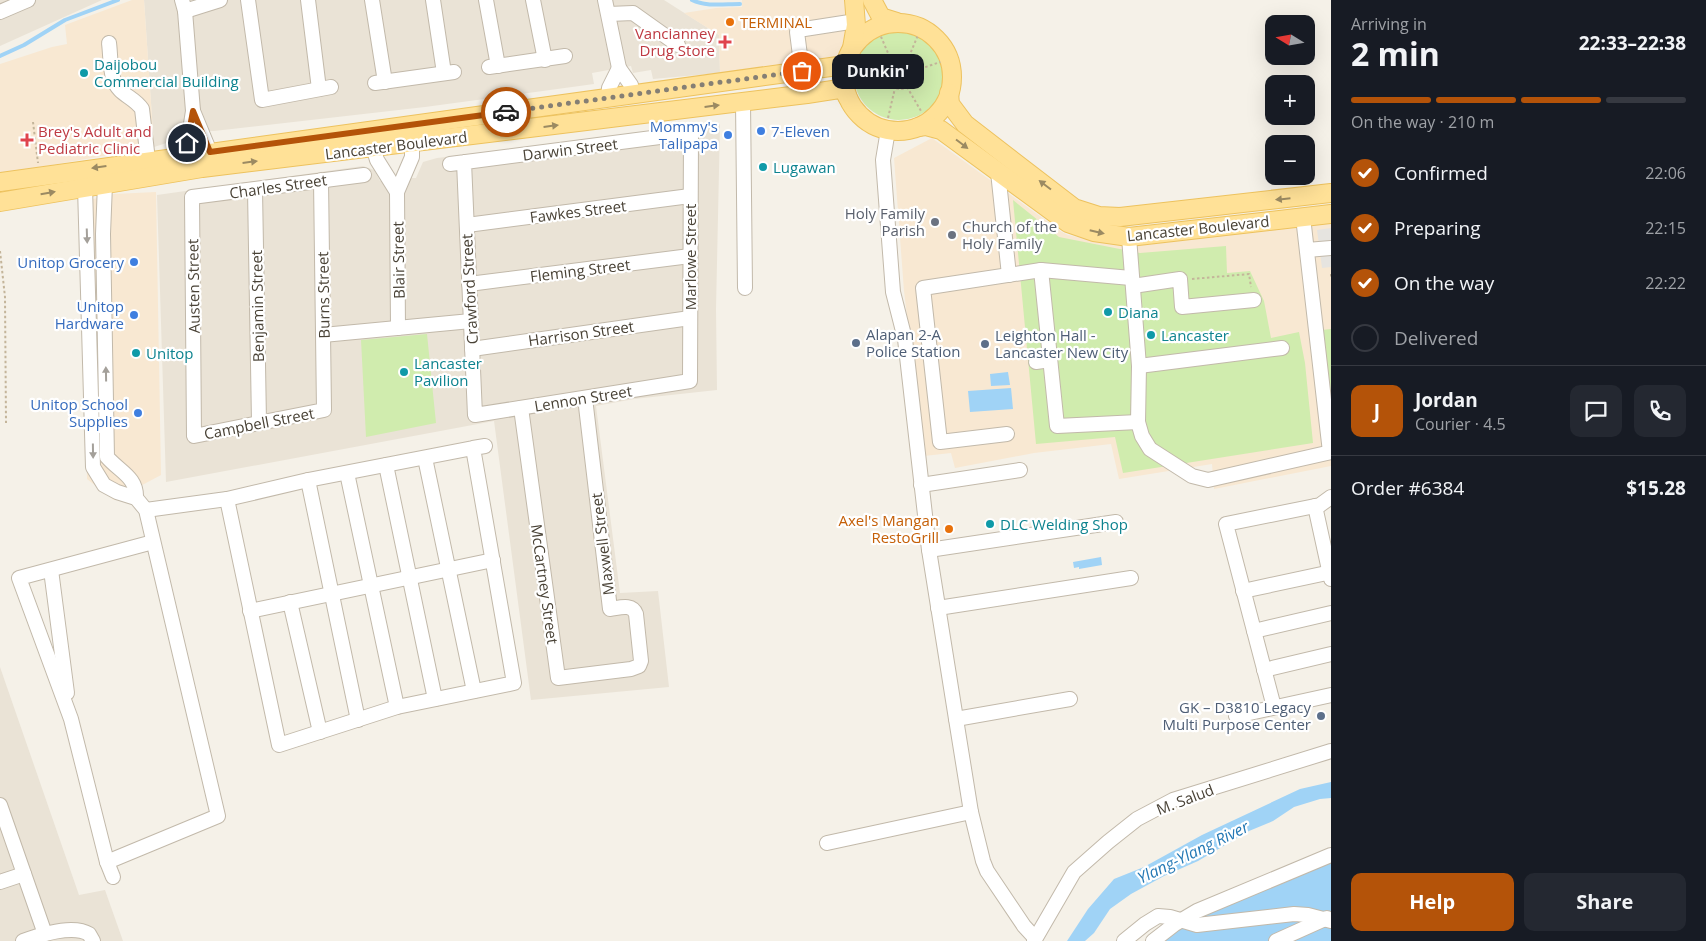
<!DOCTYPE html>
<html lang="en">
<head>
<meta charset="utf-8">
<style>
	body { margin:0; font-family:"Open Sans",sans-serif; background:#242831; color:#f1f3f6; height:100vh; display:flex; flex-direction:column; font-size:19px; white-space:nowrap }
	* { box-sizing:border-box; margin:0 }
	p { font-size:16px; color:#9ea1a6 }
	.icon { flex:none; width:28px; height:28px; fill:none; stroke:currentColor; stroke-width:2; stroke-linecap:round; stroke-linejoin:round }
	.map { position:relative; flex:1; overflow:hidden }
	.details { display:flex; flex-direction:column; background:#171b24; width:375px }
	.details>* { flex:none }
	.needle { width:32px; rotate:281deg }
	.buttons { position:absolute; left:1265px; top:15px; display:grid; gap:10px }
	.buttons a { display:grid; place-items:center; width:50px; height:50px; border-radius:10px; background:#171b24; box-shadow:0 5px 20px #0002; font-size:25px }
	.pin { position:absolute; display:grid; place-items:center; width:42px; height:42px; color:#fff; margin:-21px; border:2px solid #fff; border-radius:50%; box-shadow:0 1px 5px #0007 }
	.courier { position:absolute; display:grid; place-items:center; width:50px; height:50px; margin:-25px; border:4px solid #b45309; border-radius:50%; background:#fff; color:#222; box-shadow:0 1px 6px #0007 }
	.bubble { position:absolute; height:35px; border-radius:10px; background:#171b24; box-shadow:0 5px 20px #0002; font-size:16px; font-weight:700; line-height:35px; text-align:center }
	.head em { font-style:normal; font-weight:700 }
	.head div { display:flex; flex-direction:column-reverse }
	.head { display:flex; align-items:center; justify-content:space-between; height:85px; padding:0 20px }
	h1 { font-size:32px; font-weight:700; line-height:38px }
	.bar { display:grid; grid-template-columns:repeat(4,1fr); gap:8px 5px; align-content:center; height:60px; padding:0 20px }
	.bar i { height:6px; border-radius:4px; background:#363941 }
	.bar .active { background:#b45309 }
	.bar p { grid-column:span 4 }
	.line { display:flex; align-items:center; gap:12px; padding:0 20px; border-top:1px solid #363941 }
	.line div { flex:1 }
	.round { display:grid; place-items:center; flex:none; width:52px; height:52px; border-radius:10px; background:#242831 }
	ol { padding:0 20px; list-style:none }
	li { display:flex; align-items:center; gap:15px; height:55px }
	li p { margin-inline-start:auto }
	li .icon { padding:5px; border-radius:50%; background:#b45309; color:#fff; stroke-width:4 }
	li:last-child { color:#9ea1a6 }
	li i { width:28px; height:28px; border:2px solid #363941; border-radius:50% }
	.action { display:flex; gap:10px; margin-top:auto; padding:10px 20px }
	.action a { flex:1; height:58px; border-radius:10px; background:#b45309; color:#fff; font-size:20px; font-weight:700; line-height:58px; text-align:center }
	.action a+a { background:#242831; color:#f1f3f6 }
	main { display:flex; flex:1; min-height:0 }
	.map>svg:first-child { display:block }
	.residential { fill:#eae3d6 }
	.commercial { fill:#f8e8d2 }
	.green { fill:#d0ecae }
	.parking { fill:#e6e4e0 }
	.water { fill:#a0d3f6 }
	.lines { fill:none; stroke-linecap:round; stroke-linejoin:round }
	.stream { stroke:#a0d3f6; stroke-width:4 }
	.minor-casing { stroke:#c2b9aa; stroke-width:16 }
	.major-casing { stroke:#edc25e; stroke-width:20 }
	.path { stroke:#c4b59a; stroke-width:2; stroke-dasharray:2.5 2.5; stroke-linecap:butt }
	.minor { stroke:#fff; stroke-width:14 }
	.major { stroke:#ffe197; stroke-width:18 }
	.oneway { fill:#9b8a62 }
	.oneway2 { fill:#a4a09a }
	.done { stroke:#857f74; stroke-width:5; stroke-dasharray:0 9 }
	.route { stroke:#b45309; stroke-width:6 }
	.food-dot { fill:#e8710a; stroke:#fff; stroke-width:2 }
	.health-dot { fill:#e0444e; stroke:#fff; stroke-width:2 }
	.culture-dot { fill:#0f9aa8; stroke:#fff; stroke-width:2 }
	.shop-dot { fill:#3f7fe0; stroke:#fff; stroke-width:2 }
	.worship-dot { fill:#6b7280; stroke:#fff; stroke-width:2 }
	.service-dot { fill:#5c6f8a; stroke:#fff; stroke-width:2 }
	.labels { text-anchor:middle; dominant-baseline:central; stroke-width:4.5; stroke-linejoin:round; paint-order:stroke }
	.food-label { font-size:15px; fill:#c56008; stroke:#fff; text-anchor:start }
	.health-label { font-size:15px; fill:#be3a42; stroke:#fff; text-anchor:end }
	.culture-label { font-size:15px; fill:#0d838f; stroke:#fff; text-anchor:start }
	.shop-label { font-size:15px; fill:#366cbe; stroke:#fff; text-anchor:end }
	.street-label { font-size:15px; fill:#494236; stroke:#fff }
	.worship-label { font-size:15px; fill:#5b616d; stroke:#fff; text-anchor:end }
	.service-label { font-size:15px; fill:#4e5e75; stroke:#fff; text-anchor:start }
	.water-label { font-size:16px; font-style:italic; fill:#2579b5; stroke:#fff }
</style>
</head>
<body>
<main>
<div class="map">
<svg width="1331" height="941" viewBox="0 0 1331 941">
	<rect width="100%" height="100%" fill="#f5f1e8"/>
	<g class="residential">
		<path d="M0,0H102L0,46Z"/>
		<path d="M144,0H664L719,35L720,73L653,79L651,70L633,73L631,66L592,73L594,84L425,107L214,131L182,132L173,141L154,147Z"/>
		<path d="M720,124L716,309L717,390L634,399L596,406L620,593L658,591L669,687L531,700L494,421L166,482L157,195L363,166L374,170L380,181L397,178H416L423,162L437,158Z"/>
		<path d="M0,667L79,895L105,890L123,941H0Z"/>
	</g>
	<g class="commercial">
		<path d="M132,0H144L154,147L0,174V64L52,47L67,44L65,25Z"/>
		<path d="M742,0H844L848,37L846,45L838,57L753,72L720,73L719,35L684,13L716,8L742,7Z"/>
		<path d="M932,138L1062,232L1068,235L1095,241L1136,246L1298,227L1331,219V466L1214,489L1212,464L1119,479L1111,444L1034,453L955,468L951,453L924,456L904,291L894,158Z"/>
		<path d="M156,192L161,475L114,500L87,479L85,201L114,194Z"/>
	</g>
	<g class="green">
		<circle cx="899" cy="75" r="45"/>
		<path d="M1013,200L1059,237L1140,253L1226,246L1227,273L1250,271L1264,301L1271,338L1299,332L1305,363L1313,443L1123,473L1115,437L1036,444Z"/>
		<path d="M1331,329V403L1322,330Z"/>
		<path d="M427,334L436,423L366,437L361,340Z"/>
	</g>
	<path class="parking" d="M1331,228V267L1322,268L1317,230Z"/>
	<g class="water">
		<path d="M1008,372L1010,385L991,386L990,374Z"/>
		<path d="M1011,388L1013,409L970,412L968,391Z"/>
		<path d="M1101,557L1102,565L1079,569V567L1074,568L1073,562Z"/>
		<path d="M1331,782V798L1320,799L1294,807L1273,821L1249,831L1198,861L1164,876L1131,894L1110,909L1094,933L1085,941H1067L1088,909L1114,879L1144,867L1202,835L1300,789Z"/>
		<path d="M1331,849V941H1148Z"/>
	</g>
	<g class="lines">
		<g class="stream">
			<path d="M692,0C706,7 724,4 740,4"/>
			<path d="M0,56L24,45L65,20L118,0"/>
		</g>
		<g class="minor-casing">
			<g id="minor">
				<path d="M182,0L185,11L193,111L186,155"/>
				<path d="M248,0L262,100L331,87"/>
				<path d="M308,0L319,89"/>
				<path d="M372,0L385,82"/>
				<path d="M433,0L444,73"/>
				<path d="M486,0L498,66"/>
				<path d="M533,0L545,60"/>
				<path d="M605,0L619,68"/>
				<path d="M185,11L220,0"/>
				<path d="M0,12L28,0"/>
				<path d="M609,14L633,13L678,45"/>
				<path d="M109,43C111,57 109,80 120,90C127,97 136,100 142,109L148,160"/>
				<path d="M489,67L565,56"/>
				<path d="M802,71L797,32L798,30L856,21"/>
				<path d="M375,83L454,72"/>
				<path d="M608,98L609,88L619,68L631,85L633,94"/>
				<path d="M743,102L745,288"/>
				<path d="M193,111L210,152"/>
				<path d="M888,130L883,160L893,292L905,339L929,550L956,719L971,812L983,861L987,871L1024,926L1035,938"/>
				<path d="M373,147L377,160L397,192"/>
				<path d="M450,164L691,133L690,381L475,415L464,162"/>
				<path d="M998,172L1009,275"/>
				<path d="M321,180L324,410L194,436L192,197L364,175"/>
				<path d="M105,184L103,234L107,457C120,472 137,477 136,498"/>
				<path d="M85,187L93,467L104,485L117,492L136,498L146,510L218,816L107,862L71,719L19,578L153,542"/>
				<path d="M255,190L259,422"/>
				<path d="M1303,217L1330,452"/>
				<path d="M467,225L690,196"/>
				<path d="M1129,237L1139,366L1138,422L1142,436L1150,449L1192,476L1208,480L1331,452"/>
				<path d="M1307,250L1331,248"/>
				<path d="M1041,270L1057,426L1138,422"/>
				<path d="M469,284L690,256"/>
				<path d="M1133,286L1180,279L1182,307L1254,300"/>
				<path d="M398,328L397,192L412,157V142"/>
				<path d="M323,335L471,321"/>
				<path d="M472,349L690,318"/>
				<path d="M1036,362L1050,360"/>
				<path d="M1139,366L1282,348"/>
				<path d="M521,408L558,678L631,669L639,666L641,661L636,614C632,603 619,608 610,609L585,398"/>
				<path d="M1007,434L940,442L923,288L1041,270L1131,278"/>
				<path d="M473,448L514,683L397,707L279,745L227,499L308,480L473,448L485,446"/>
				<path d="M425,458L474,691"/>
				<path d="M386,465L435,699"/>
				<path d="M347,473L397,707"/>
				<path d="M308,480L358,720"/>
				<path d="M921,485L1020,470"/>
				<path d="M1315,506L1331,579"/>
				<path d="M146,510L227,499"/>
				<path d="M929,550L1116,522"/>
				<path d="M51,570L67,693"/>
				<path d="M1243,591L1331,572"/>
				<path d="M290,602L320,732"/>
				<path d="M938,608L1131,578"/>
				<path d="M250,611L493,560"/>
				<path d="M1254,631L1331,613"/>
				<path d="M1264,670L1331,654"/>
				<path d="M1274,707L1226,524L1315,506L1320,505L1331,497"/>
				<path d="M1236,716L1331,695"/>
				<path d="M956,719L1070,699"/>
				<path d="M0,805L45,934"/>
				<path d="M827,843L971,812"/>
				<path d="M107,862L113,877"/>
				<path d="M0,882L24,874"/>
				<path d="M23,941C39,935 73,924 89,934L93,941"/>
				<path d="M1034,941L1074,872L1108,842L1137,819L1173,800L1331,751"/>
				<path d="M1124,941L1145,924L1158,916L1170,917L1197,925L1294,914L1308,915L1331,921"/>
				<path d="M1153,941L1175,924L1197,911L1331,855"/>
				<path d="M1276,941L1327,918"/>
			</g>
		</g>
		<g class="major-casing">
			<g id="major">
				<path d="M872,0L881,17L897,22"/>
				<circle cx="898" cy="77" r="54"/>
				<path d="M852,48L856,25L854,0"/>
				<path d="M949,93L950,104L965,124L1074,208L1099,216L1120,217L1331,193"/>
				<path d="M918,127L926,126L941,130L1068,223L1094,232L1129,237L1331,214"/>
				<path d="M0,182L845,65"/>
				<path d="M0,202L202,168L807,94L839,89L844,91L848,98"/>
			</g>
		</g>
		<g class="path">
			<path d="M879,32L894,67"/>
			<circle cx="900" cy="77" r="12"/>
			<path d="M905,66L921,28"/>
			<path d="M858,70L888,74"/>
			<path d="M911,72L949,59"/>
			<path d="M907,87L921,111"/>
			<path d="M888,118L895,88"/>
			<path d="M33,122L38,163"/>
			<path d="M0,251L5,297L6,423"/>
			<path d="M1331,274V279"/>
			<path d="M1192,279L1249,274L1251,287"/>
		</g>
		<use href="#minor" class="minor"/>
		<use href="#major" class="major"/>
	</g>
	<defs><path id="oneway-solid" d="M-6-.8H1V-3.2L6.5 0L1 3.2V.8H-6Z" transform="scale(1.25)"/></defs>
	<g class="oneway">
		<use href="#oneway-solid" transform="translate(712 106) rotate(-7)"/>
		<use href="#oneway-solid" transform="translate(551 126) rotate(-7)"/>
		<use href="#oneway-solid" transform="translate(962 144) rotate(37)"/>
		<use href="#oneway-solid" transform="translate(250 162) rotate(-7)"/>
		<use href="#oneway-solid" transform="translate(99 167) rotate(172)"/>
		<use href="#oneway-solid" transform="translate(1045 185) rotate(-143)"/>
		<use href="#oneway-solid" transform="translate(48 193) rotate(-10)"/>
		<use href="#oneway-solid" transform="translate(1283 199) rotate(174)"/>
		<use href="#oneway-solid" transform="translate(1097 232) rotate(13)"/>
	</g>
	<g class="oneway2">
		<use href="#oneway-solid" transform="translate(87 236) rotate(88)"/>
		<use href="#oneway-solid" transform="translate(106 374) rotate(-91)"/>
		<use href="#oneway-solid" transform="translate(93 451) rotate(89)"/>
	</g>
	<g class="lines">
		<path class="done" d="M506,112L802,71"/>
		<path class="route" d="M187,143L193,111L210,152L506,112"/>
	</g>
	<g class="food-dot">
		<circle cx="730" cy="22" r="5"/>
		<circle cx="949" cy="529" r="5"/>
	</g>
	<g class="health-dot">
		<path d="M722.5 34.5h5v5h5v5h-5v5h-5v-5h-5v-5h5z"/>
		<path d="M24.5 132.5h5v5h5v5h-5v5h-5v-5h-5v-5h5z"/>
	</g>
	<g class="culture-dot">
		<circle cx="84" cy="73" r="5"/>
		<circle cx="763" cy="167" r="5"/>
		<circle cx="1108" cy="312" r="5"/>
		<circle cx="1151" cy="335" r="5"/>
		<circle cx="136" cy="353" r="5"/>
		<circle cx="404" cy="372" r="5"/>
		<circle cx="990" cy="524" r="5"/>
	</g>
	<g class="shop-dot">
		<circle cx="761" cy="131" r="5"/>
		<circle cx="728" cy="135" r="5"/>
		<circle cx="134" cy="262" r="5"/>
		<circle cx="134" cy="315" r="5"/>
		<circle cx="138" cy="413" r="5"/>
	</g>
	<g class="worship-dot">
		<circle cx="935" cy="222" r="5"/>
		<circle cx="952" cy="235" r="5"/>
	</g>
	<g class="service-dot">
		<circle cx="856" cy="343" r="5"/>
		<circle cx="985" cy="344" r="5"/>
		<circle cx="1321" cy="716" r="5"/>
	</g>
	<g class="labels">
		<g class="food-label">
			<text x="740" y="22">TERMINAL</text>
			<text x="939" y="520" text-anchor="end">Axel's Mangan<tspan x="939" dy="17">RestoGrill</tspan></text>
		</g>
		<g class="health-label">
			<text x="715" y="33">Vancianney<tspan x="715" dy="17">Drug Store</tspan></text>
			<text x="38" y="131" text-anchor="start">Brey's Adult and<tspan x="38" dy="17">Pediatric Clinic</tspan></text>
		</g>
		<g class="culture-label">
			<text x="94" y="64">Daijobou<tspan x="94" dy="17">Commercial Building</tspan></text>
			<text x="773" y="167">Lugawan</text>
			<text x="1118" y="312">Diana</text>
			<text x="1161" y="335">Lancaster</text>
			<text x="146" y="353">Unitop</text>
			<text x="414" y="363">Lancaster<tspan x="414" dy="17">Pavilion</tspan></text>
			<text x="1000" y="524">DLC Welding Shop</text>
		</g>
		<g class="shop-label">
			<text x="718" y="126">Mommy's<tspan x="718" dy="17">Talipapa</tspan></text>
			<text x="771" y="131" text-anchor="start">7-Eleven</text>
			<text x="124" y="262">Unitop Grocery</text>
			<text x="124" y="306">Unitop<tspan x="124" dy="17">Hardware</tspan></text>
			<text x="128" y="404">Unitop School<tspan x="128" dy="17">Supplies</tspan></text>
		</g>
		<g class="street-label">
			<text transform="translate(396 145) rotate(-7)">Lancaster Boulevard</text>
			<text transform="translate(570 149) rotate(-7)">Darwin Street</text>
			<text transform="translate(278 186) rotate(-8)">Charles Street</text>
			<text transform="translate(578 211) rotate(-7)">Fawkes Street</text>
			<text transform="translate(1198 228) rotate(-6)">Lancaster Boulevard</text>
			<text transform="translate(690 257) rotate(-90)">Marlowe Street</text>
			<text transform="translate(398 260) rotate(-91)">Blair Street</text>
			<text transform="translate(580 270) rotate(-7)">Fleming Street</text>
			<text transform="translate(193 286) rotate(-91)">Austen Street</text>
			<text transform="translate(469 289) rotate(-93)">Crawford Street</text>
			<text transform="translate(323 295) rotate(-91)">Burns Street</text>
			<text transform="translate(257 306) rotate(-91)">Benjamin Street</text>
			<text transform="translate(581 333) rotate(-8)">Harrison Street</text>
			<text transform="translate(583 398) rotate(-9)">Lennon Street</text>
			<text transform="translate(259 423) rotate(-11)">Campbell Street</text>
			<text transform="translate(602 544) rotate(-97)">Maxwell Street</text>
			<text transform="translate(545 584) rotate(82)">McCartney Street</text>
			<text transform="translate(1185 799) rotate(-21)">M. Salud</text>
		</g>
		<g class="worship-label">
			<text x="925" y="213">Holy Family<tspan x="925" dy="17">Parish</tspan></text>
			<text x="962" y="226" text-anchor="start">Church of the<tspan x="962" dy="17">Holy Family</tspan></text>
		</g>
		<g class="service-label">
			<text x="866" y="334">Alapan 2-A<tspan x="866" dy="17">Police Station</tspan></text>
			<text x="995" y="335">Leighton Hall -<tspan x="995" dy="17">Lancaster New City</tspan></text>
			<text x="1311" y="707" text-anchor="end">GK – D3810 Legacy<tspan x="1311" dy="17">Multi Purpose Center</tspan></text>
		</g>
		<g class="water-label">
			<text transform="translate(1193 852) rotate(-26)">Ylang-Ylang River</text>
		</g>
	</g>
</svg>
<div class="buttons">
<a><svg class="needle" viewBox="-14 -14 28 28"><path d="M0-13l5 13h-10z" fill="#e53935"/><path d="M0 13l5-13h-10z" fill="#9ea1a6"/></svg></a>
<a>+</a>
<a>−</a>
</div>
<div class="pin" style="left:802px;top:71px;background:#ea580c"><svg class="icon" aria-label="bag" viewBox="0 0 24 24"><path d="M5 8h14l-1 12H6zM9 8a3 3 0 0 1 6 0"/></svg></div>
<div class="pin" style="left:187px;top:143px;background:#1f2937"><svg class="icon" aria-label="home" viewBox="0 0 24 24"><path d="M3 11l9-7 9 7M6 9v11h12V9"/></svg></div>
<div class="courier" style="left:506px;top:112px"><svg class="icon" aria-label="car" viewBox="0 0 24 24"><path d="M5 17H2v-5l4-1 3-4h7l3 4 3 1v5h-3M9 17h6M6 11h13"/><circle cx="7" cy="17" r="2"/><circle cx="17" cy="17" r="2"/></svg></div>
<div class="bubble" style="left:832px;top:54px;width:92px">Dunkin'</div>
</div>
<section class="details">
<div class="head"><div><h1>2 min</h1><p>Arriving in</p></div><em>22:33–22:38</em></div>
<div class="bar"><i class="active"></i><i class="active"></i><i class="active"></i><i></i><p>On the way · 210 m</p></div>
<ol>
<li><svg class="icon" aria-label="check" viewBox="0 0 24 24"><path d="M5 12l5 5 9-10"/></svg>Confirmed<p>22:06</p></li>
<li><svg class="icon" aria-label="check" viewBox="0 0 24 24"><path d="M5 12l5 5 9-10"/></svg>Preparing<p>22:15</p></li>
<li><svg class="icon" aria-label="check" viewBox="0 0 24 24"><path d="M5 12l5 5 9-10"/></svg>On the way<p>22:22</p></li>
<li><i></i>Delivered</li>
</ol>
<div class="line" style="height:90px"><b class="round" style="background:#b45309;color:#fff">J</b><div><b>Jordan</b><p>Courier · 4.5</p></div><a class="round"><svg class="icon" aria-label="chat" viewBox="0 0 24 24"><path d="M4 5h16v11H9l-5 4z"/></svg></a><a class="round"><svg class="icon" aria-label="phone" viewBox="0 0 24 24"><path d="M5 4h4l2 5-3 2q2 4 5 5l2-3 5 2v4C11 20 4 13 5 4z"/></svg></a></div>
<div class="line" style="height:65px"><div>Order #6384</div><b>$15.28</b></div>
<div class="action"><a>Help</a><a>Share</a></div>
</section>
</main>
</body>
</html>
